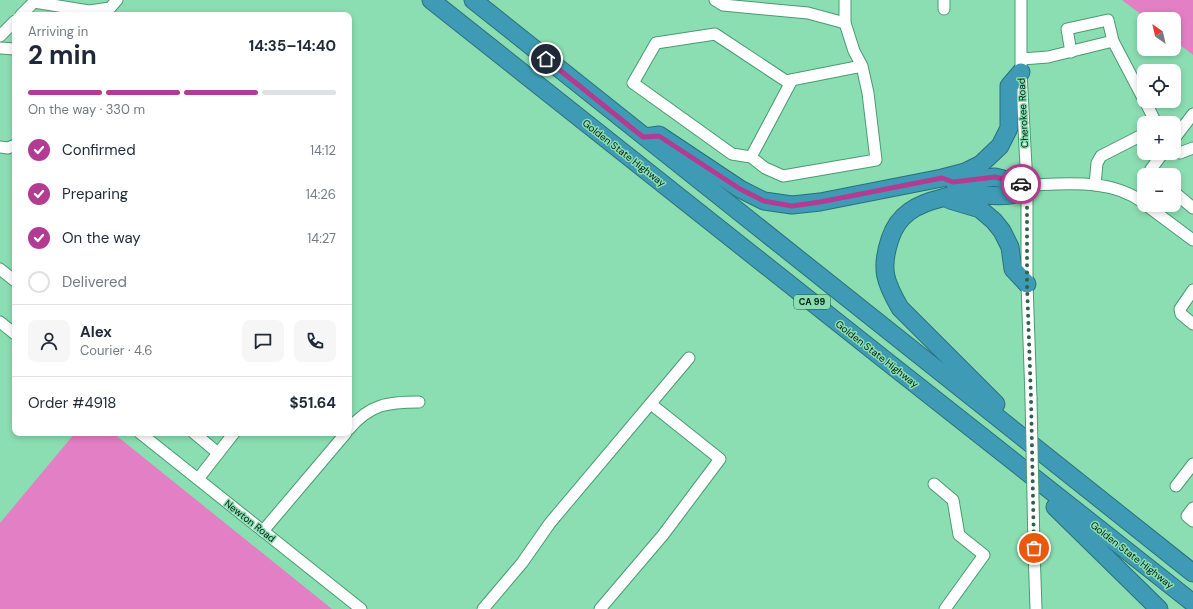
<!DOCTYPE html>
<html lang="en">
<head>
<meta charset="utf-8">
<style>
	body { margin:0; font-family:"DM Sans",sans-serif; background:#f6f6f7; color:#1f2937; height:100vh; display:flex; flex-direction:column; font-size:15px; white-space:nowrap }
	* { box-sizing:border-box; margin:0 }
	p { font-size:13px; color:#747a83 }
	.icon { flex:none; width:22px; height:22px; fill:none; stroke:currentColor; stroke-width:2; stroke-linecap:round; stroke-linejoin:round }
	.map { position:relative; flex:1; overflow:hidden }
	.panel { position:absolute; left:12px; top:12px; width:340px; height:424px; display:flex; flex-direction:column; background:#fff; border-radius:8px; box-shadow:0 2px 6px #0003 }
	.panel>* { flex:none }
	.needle { width:26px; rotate:326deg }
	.buttons { position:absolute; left:1137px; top:12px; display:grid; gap:8px }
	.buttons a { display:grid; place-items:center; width:44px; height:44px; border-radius:8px; background:#fff; box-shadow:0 2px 6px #0003; font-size:20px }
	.pin { position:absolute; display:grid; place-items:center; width:34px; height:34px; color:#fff; margin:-17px; border:2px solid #fff; border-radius:50%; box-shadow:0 1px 4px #0007 }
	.courier { position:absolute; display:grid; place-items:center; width:40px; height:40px; margin:-20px; border:3px solid #b23c92; border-radius:50%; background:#fff; color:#222; box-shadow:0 1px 5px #0007 }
	.overview em { font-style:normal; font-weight:700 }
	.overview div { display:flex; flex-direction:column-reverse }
	.overview { display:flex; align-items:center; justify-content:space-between; height:68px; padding:0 16px }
	h1 { font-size:26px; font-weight:700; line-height:30px }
	.bar { display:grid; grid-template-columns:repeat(4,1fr); gap:6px 4px; align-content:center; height:48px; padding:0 16px }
	.bar i { height:5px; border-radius:3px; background:#e0e1e3 }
	.bar .active { background:#b23c92 }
	.bar p { grid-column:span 4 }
	.line { display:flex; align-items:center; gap:10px; padding:0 16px; border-top:1px solid #e0e1e3 }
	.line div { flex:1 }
	.round { display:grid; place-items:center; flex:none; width:42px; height:42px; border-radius:8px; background:#f6f6f7 }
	ol { padding:0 16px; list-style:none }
	li { display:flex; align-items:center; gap:12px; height:44px }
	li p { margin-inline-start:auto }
	li .icon { padding:4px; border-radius:50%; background:#b23c92; color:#fff; stroke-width:4 }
	li:last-child { color:#747a83 }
	li i { width:22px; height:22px; border:2px solid #e0e1e3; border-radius:50% }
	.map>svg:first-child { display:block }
	.green { fill:#e37fc4 }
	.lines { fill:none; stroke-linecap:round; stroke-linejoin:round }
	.minor-casing { stroke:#489b72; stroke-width:13 }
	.highway-casing { stroke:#29707b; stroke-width:19 }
	.minor { stroke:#fff; stroke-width:11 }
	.highway { stroke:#3f9bb5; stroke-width:17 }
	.minor-bridge-casing { stroke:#489b72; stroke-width:13; stroke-linecap:butt }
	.minor-bridge { stroke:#fff; stroke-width:11 }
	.done { stroke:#316249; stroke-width:4; stroke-dasharray:0 7.2 }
	.route { stroke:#b23c92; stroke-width:5 }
	.labels { text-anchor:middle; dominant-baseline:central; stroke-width:3; stroke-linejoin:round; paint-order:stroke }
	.shield { fill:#8bdeb2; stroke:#2a5841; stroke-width:1 }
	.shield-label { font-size:9px; font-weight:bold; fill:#001f10 }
	.street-label { font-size:10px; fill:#001f10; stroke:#8bdeb2 }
</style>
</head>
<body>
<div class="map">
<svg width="1193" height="609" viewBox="0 0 1193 609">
	<rect width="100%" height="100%" fill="#8bdeb2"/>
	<g class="green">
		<path d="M1122,0H1193V55L1174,40V19H1147Z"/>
		<path d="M75,433H113L332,609H0V523Z"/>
	</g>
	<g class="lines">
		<g class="minor-casing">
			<g id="minor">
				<path d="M715,0L723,5L808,13L845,23"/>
				<path d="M845,0V23L854,51L862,66L868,93L876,160L783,176L765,168L751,157L732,154L633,83L656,43L715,34L786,81L862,66"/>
				<path d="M944,0V9"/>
				<path d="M1021,0V72L1027,185V284L1031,398"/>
				<path d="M21,15L34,2L89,11L110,8L117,0"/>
				<path d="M0,36L15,21"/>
				<path d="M0,48L15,49"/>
				<path d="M1071,52L1067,29L1108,20L1113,41"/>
				<path d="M1022,59L1048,57L1113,41L1144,100"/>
				<path d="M1145,101L1155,121V123"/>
				<path d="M1174,139L1193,114"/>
				<path d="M0,147L8,148L15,145"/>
				<path d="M1174,148L1180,153L1193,148"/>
				<path d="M751,157L792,80"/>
				<path d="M1155,175L1151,169L1163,153"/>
				<path d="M1027,185C1066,184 1111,178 1144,203"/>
				<path d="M1095,185L1097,163L1101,156L1144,134"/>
				<path d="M1174,192L1193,208"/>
				<path d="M1146,205L1193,240"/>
				<path d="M0,269L15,281"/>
				<path d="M1193,290L1180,309L1181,314L1193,324"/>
				<path d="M0,322L15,334"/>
				<path d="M349,429C370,404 388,402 419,402"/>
				<path d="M140,433L361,609"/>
				<path d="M194,433L218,453"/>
				<path d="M198,479L234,433"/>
				<path d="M934,484L953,500L959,535L984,555L945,609"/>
				<path d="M1176,486L1193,464"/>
				<path d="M1193,508L1187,516L1193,521"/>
				<path d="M263,531L346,433"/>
				<path d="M1034,549L1036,609"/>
				<path d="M483,609L522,563L550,523L689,358"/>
				<path d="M600,609L663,535L720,459L651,404"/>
			</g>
		</g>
		<g class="highway-casing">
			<g id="highway">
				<path d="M431,0L885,360L1193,603"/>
				<path d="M473,0C712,192 954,381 1193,573"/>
				<path d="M646,137L659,135L740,189L764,201L792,205L820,202L942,178L965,172L981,164L1000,146L1009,128V86L1021,72"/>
				<path d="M954,182L995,177L1027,185"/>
				<path d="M950,200L980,209L994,221L1002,231L1010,247L1013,269L1027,284"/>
				<path d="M996,404L900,308C885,282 880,269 890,239C898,214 917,204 942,198C946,197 949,196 953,195C972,192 993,198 1011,195C1017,194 1022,188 1027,185"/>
				<path d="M1055,507L1159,609"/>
			</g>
		</g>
		<use href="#minor" class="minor"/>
		<use href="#highway" class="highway"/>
		<g class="minor-bridge-casing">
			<path id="minor-bridge" d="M1031,398L1034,549"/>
		</g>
		<use href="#minor-bridge" class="minor-bridge"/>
	</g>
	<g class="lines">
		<path class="done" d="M1021,184L1027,185V284L1031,398L1034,548"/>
		<path class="route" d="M546,59L643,137L659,136L740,189L764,201L792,206L820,202L942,178L953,182L995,177L1021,184"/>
	</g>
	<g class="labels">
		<rect class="shield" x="794" y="295" width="36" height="14" rx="3"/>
		<g class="shield-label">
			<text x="812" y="302">CA 99</text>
		</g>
		<g class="street-label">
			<text transform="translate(1023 113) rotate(-93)">Cherokee Road</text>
			<text transform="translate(624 153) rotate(38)">Golden State Highway</text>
			<text transform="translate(877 354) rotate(38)">Golden State Highway</text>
			<text transform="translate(250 521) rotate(38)">Newton Road</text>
			<text transform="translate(1132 555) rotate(38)">Golden State Highway</text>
		</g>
	</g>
</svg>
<div class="buttons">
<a><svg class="needle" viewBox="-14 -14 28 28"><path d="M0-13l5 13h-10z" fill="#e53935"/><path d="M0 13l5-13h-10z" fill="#747a83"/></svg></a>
<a><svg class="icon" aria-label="locate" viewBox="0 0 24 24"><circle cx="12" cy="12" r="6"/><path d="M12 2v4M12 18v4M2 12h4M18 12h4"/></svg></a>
<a>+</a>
<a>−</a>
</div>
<div class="pin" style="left:1034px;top:548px;background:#ea580c"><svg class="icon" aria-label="bag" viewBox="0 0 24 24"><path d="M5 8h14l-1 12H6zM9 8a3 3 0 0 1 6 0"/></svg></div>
<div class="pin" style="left:546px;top:59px;background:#1f2937"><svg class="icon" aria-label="home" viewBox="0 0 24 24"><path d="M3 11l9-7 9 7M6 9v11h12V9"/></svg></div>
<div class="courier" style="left:1021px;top:184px"><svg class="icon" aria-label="car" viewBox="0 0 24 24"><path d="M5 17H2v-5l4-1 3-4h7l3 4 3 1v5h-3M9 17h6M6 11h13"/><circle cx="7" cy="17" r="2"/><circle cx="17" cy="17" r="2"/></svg></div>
<section class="panel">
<div class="overview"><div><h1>2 min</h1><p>Arriving in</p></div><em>14:35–14:40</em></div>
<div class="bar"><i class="active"></i><i class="active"></i><i class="active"></i><i></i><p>On the way · 330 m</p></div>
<ol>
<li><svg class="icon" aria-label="check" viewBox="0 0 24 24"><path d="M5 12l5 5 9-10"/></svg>Confirmed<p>14:12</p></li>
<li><svg class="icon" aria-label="check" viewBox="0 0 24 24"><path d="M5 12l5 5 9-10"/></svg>Preparing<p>14:26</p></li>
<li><svg class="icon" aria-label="check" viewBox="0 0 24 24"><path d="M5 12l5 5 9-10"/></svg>On the way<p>14:27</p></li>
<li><i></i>Delivered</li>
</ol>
<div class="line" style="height:72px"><a class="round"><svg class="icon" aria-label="person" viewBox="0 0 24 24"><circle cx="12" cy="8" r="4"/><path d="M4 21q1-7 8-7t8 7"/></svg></a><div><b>Alex</b><p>Courier · 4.6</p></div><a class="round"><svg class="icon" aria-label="chat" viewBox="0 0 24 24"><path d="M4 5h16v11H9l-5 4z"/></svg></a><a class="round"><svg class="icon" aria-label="phone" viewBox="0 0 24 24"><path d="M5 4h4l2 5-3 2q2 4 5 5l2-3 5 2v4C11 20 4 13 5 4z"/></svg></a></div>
<div class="line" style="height:52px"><div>Order #4918</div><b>$51.64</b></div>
</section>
</div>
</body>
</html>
